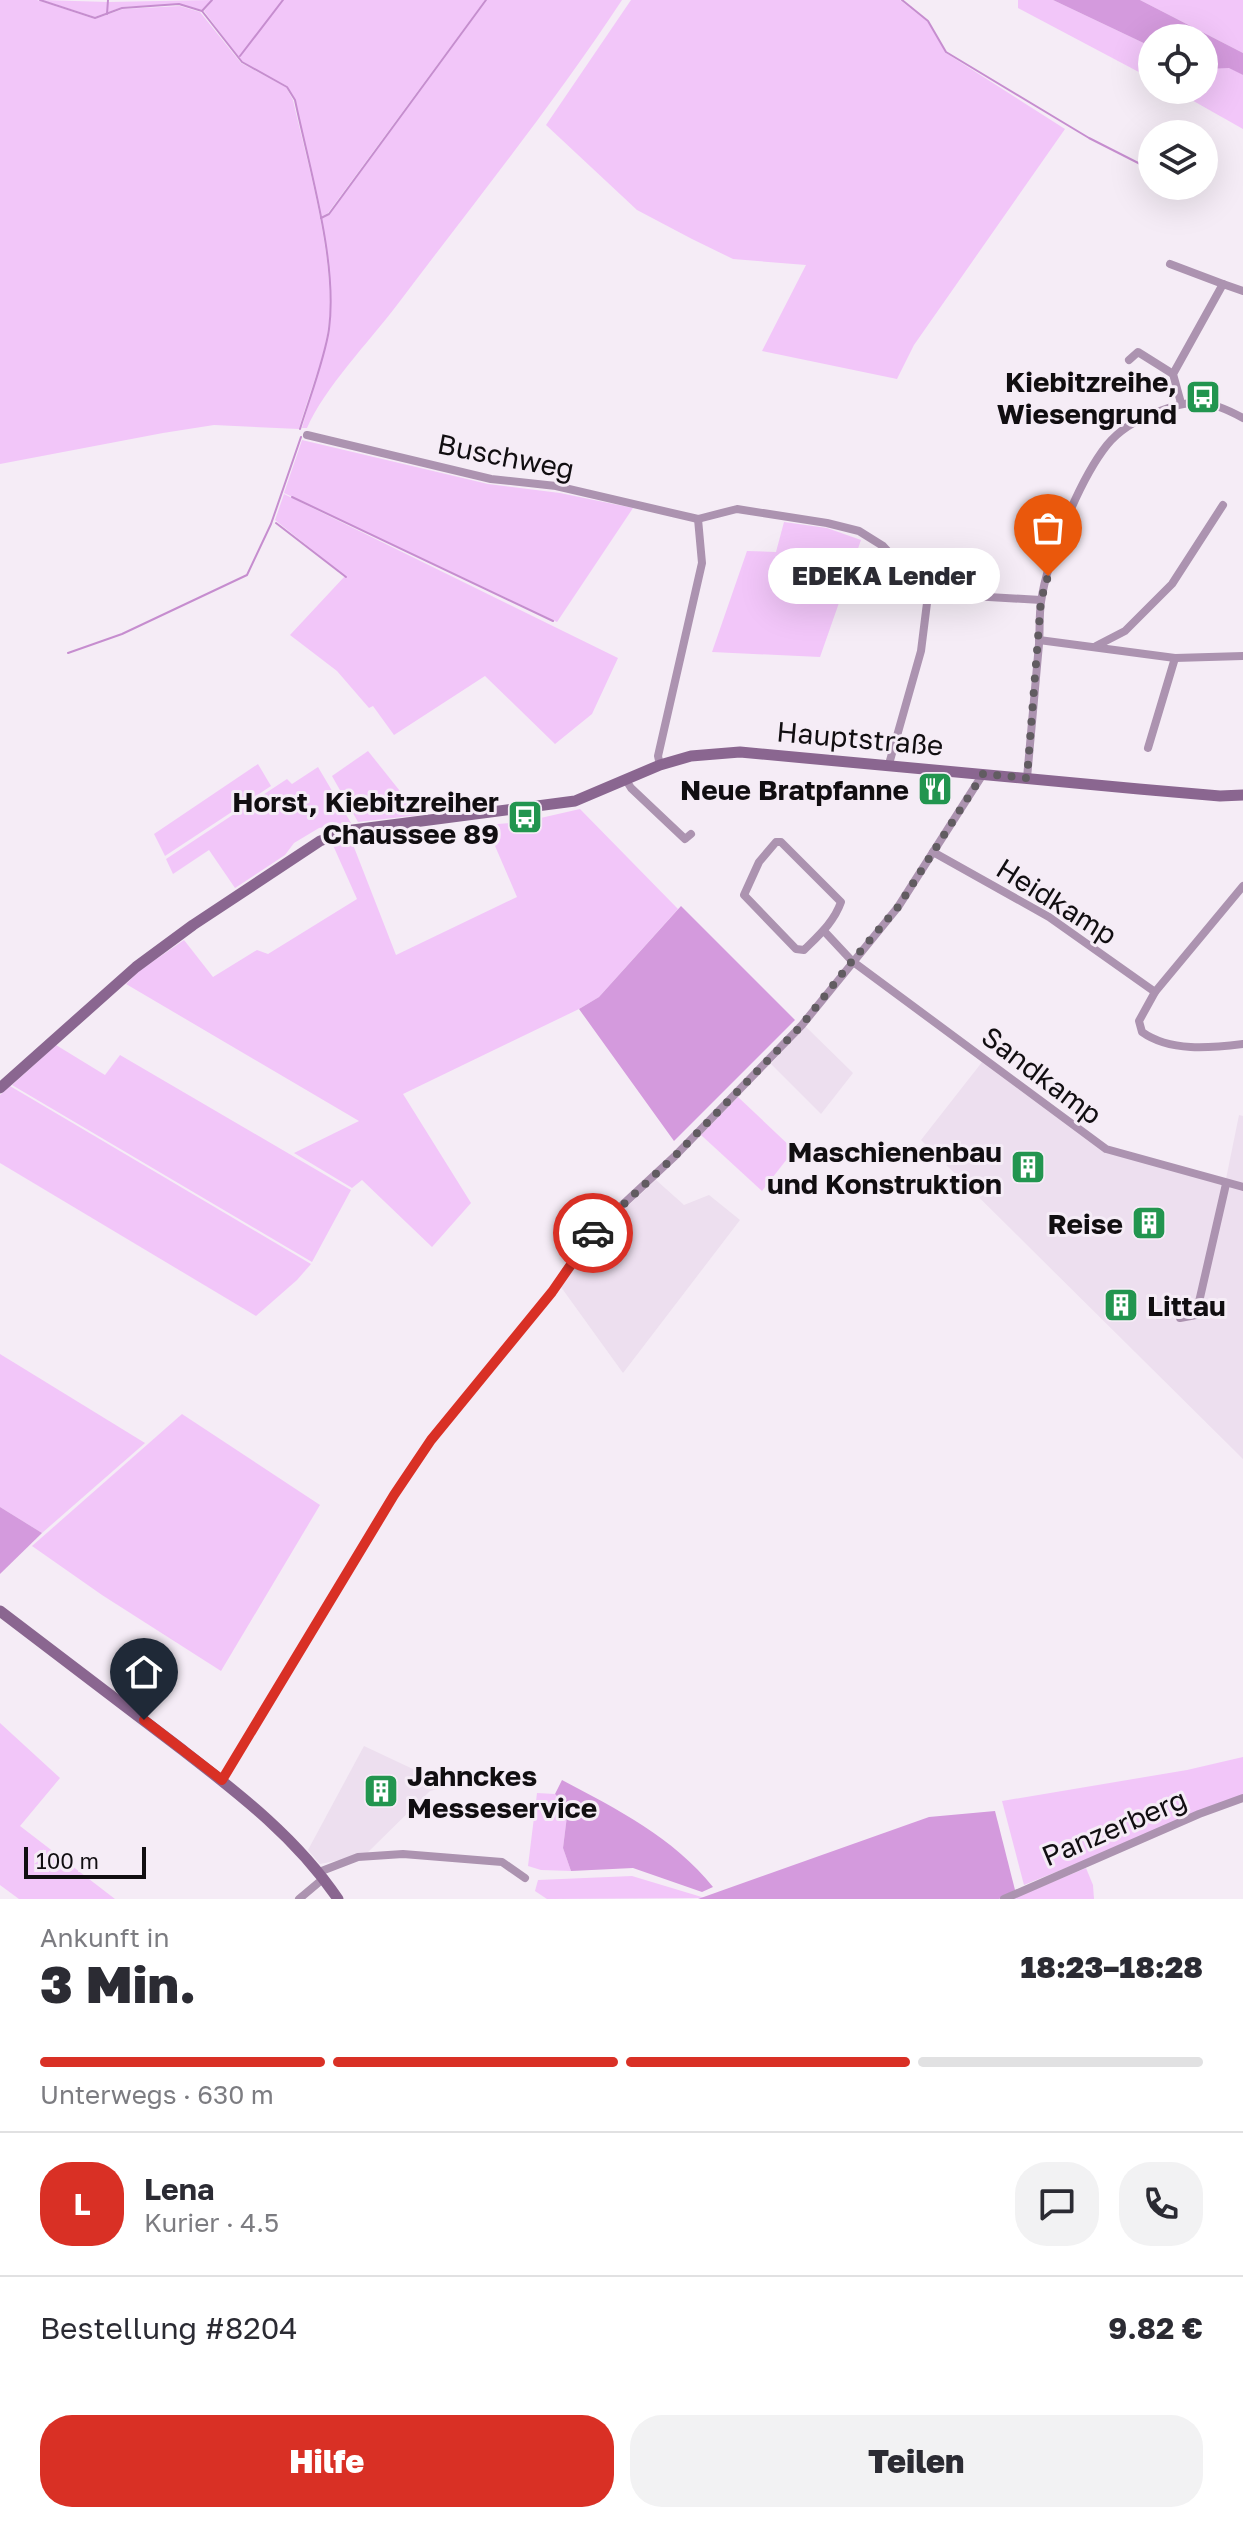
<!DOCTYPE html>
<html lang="de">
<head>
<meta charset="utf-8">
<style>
	body { margin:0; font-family:"Golos Text",sans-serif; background:#f2f2f3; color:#2b2b33; height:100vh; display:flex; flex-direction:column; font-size:30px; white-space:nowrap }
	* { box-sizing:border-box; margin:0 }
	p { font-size:26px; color:#7c7c81 }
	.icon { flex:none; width:44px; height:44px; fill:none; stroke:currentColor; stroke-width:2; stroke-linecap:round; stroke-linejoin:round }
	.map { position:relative; height:1899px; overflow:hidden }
	.side { display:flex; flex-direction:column; background:#fff; flex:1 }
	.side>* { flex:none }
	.buttons { position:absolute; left:1138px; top:24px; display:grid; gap:16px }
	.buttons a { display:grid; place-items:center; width:80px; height:80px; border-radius:50%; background:#fff; box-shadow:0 8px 32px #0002; font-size:40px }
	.scale { position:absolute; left:24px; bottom:20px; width:122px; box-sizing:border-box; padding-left:8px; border:4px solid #110e11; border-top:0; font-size:22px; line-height:28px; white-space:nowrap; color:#110e11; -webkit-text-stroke:6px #f5ecf6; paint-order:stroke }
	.pin { position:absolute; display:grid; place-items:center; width:68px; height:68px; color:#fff; margin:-82px -34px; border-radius:50% 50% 50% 0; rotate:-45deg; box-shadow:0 0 8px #0007 }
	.pin .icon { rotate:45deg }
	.courier { position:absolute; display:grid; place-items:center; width:80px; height:80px; margin:-40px; border:6px solid #d93025; border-radius:50%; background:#fff; color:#222; box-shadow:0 2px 10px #0007 }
	.bubble { position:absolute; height:56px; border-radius:28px; background:#fff; box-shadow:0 8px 32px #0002; font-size:26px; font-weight:800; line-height:56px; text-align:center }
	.headline em { font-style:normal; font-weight:800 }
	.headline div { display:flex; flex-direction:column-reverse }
	.headline { display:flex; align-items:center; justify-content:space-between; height:136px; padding:0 40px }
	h1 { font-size:52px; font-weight:800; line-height:60px }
	.bar { display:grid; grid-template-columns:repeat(4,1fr); gap:12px 8px; align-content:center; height:96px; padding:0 40px }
	.bar i { height:10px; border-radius:6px; background:#e1e1e2 }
	.bar .selected { background:#d93025 }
	.bar p { grid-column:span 4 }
	.line { display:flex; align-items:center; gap:20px; padding:0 40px; border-top:2px solid #e1e1e2 }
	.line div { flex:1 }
	.round { display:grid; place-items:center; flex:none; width:84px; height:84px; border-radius:32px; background:#f2f2f3 }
	.button { display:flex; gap:16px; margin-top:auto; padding:16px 40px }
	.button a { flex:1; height:92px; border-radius:32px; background:#d93025; color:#fff; font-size:32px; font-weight:800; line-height:92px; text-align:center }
	.button a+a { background:#f2f2f3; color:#2b2b33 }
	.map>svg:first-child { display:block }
	.built { fill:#eddfef }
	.green { fill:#f2c6f9 }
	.forest { fill:#d49add }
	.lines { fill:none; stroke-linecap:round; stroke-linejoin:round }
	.stream { stroke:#c68dcf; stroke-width:2 }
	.street { stroke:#ac93b0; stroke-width:8 }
	.secondary { stroke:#8a6690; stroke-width:11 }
	.done { stroke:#615c61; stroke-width:8; stroke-dasharray:0 14.4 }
	.route { stroke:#d93025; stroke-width:10 }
	.labels { text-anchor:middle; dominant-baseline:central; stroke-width:6; stroke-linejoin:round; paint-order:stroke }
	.poi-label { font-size:28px; font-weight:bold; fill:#110e11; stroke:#f5ecf6; text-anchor:end }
	.street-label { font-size:28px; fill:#110e11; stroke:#f5ecf6 }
</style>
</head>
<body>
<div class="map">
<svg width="1243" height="1899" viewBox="0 0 1243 1899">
	<rect width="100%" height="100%" fill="#f5ecf6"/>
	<g class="built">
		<path d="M805,1026L853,1073L821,1114L771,1064Z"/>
		<path d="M986,1057L1106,1146L1226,1179L1239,1115L1243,1116V1459L921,1140Z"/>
		<path d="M656,1180L684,1205L709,1195L740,1220L623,1373L561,1287L593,1238Z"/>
		<path d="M364,1746L449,1786L430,1791L365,1855L320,1864L308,1850Z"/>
	</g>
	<g class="green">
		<path d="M0,0H37L95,19L123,9L180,6L200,12L241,63L286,87L293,100C308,166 337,263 328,329C324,359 307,399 299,429L214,425L163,433L0,464Z"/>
		<path d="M42,0L108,2L211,0L202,10L179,4L122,7L95,17Z"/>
		<path d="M213,0H485L328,213L321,217L295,100L287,86L242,62L204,11Z"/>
		<path d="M487,0H622C553,105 473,204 397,305C369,342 325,387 307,428H302L329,330L330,277L321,219L329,215Z"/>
		<path d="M631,0H900L928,22L946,53L1065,129L914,345L897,379L762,351L806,265L733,259L692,239L637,210L546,125Z"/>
		<path d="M1018,0H1053L1152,47V79L1018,8Z"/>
		<path d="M1140,0H1243V53Z"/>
		<path d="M1229,67L1243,75V129L1174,90H1204V69Z"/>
		<path d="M302,440L488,484L560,493L633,508L557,622L284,493Z"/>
		<path d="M284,494L618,658L592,714L555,744L485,676L394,735L373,706L369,708L337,671L290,635L345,576L275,520Z"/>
		<path d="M784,522L827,528L861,540L820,657L712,652L747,551L776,552Z"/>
		<path d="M368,751L419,815L358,822L332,776Z"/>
		<path d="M258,764L271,786L165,856L154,834Z"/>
		<path d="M318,767L351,823L319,828L294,843L285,855L235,888L209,850L173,874L166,859L287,779L292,784Z"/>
		<path d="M580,809L678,909L599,997L579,1009L403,1094L471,1203L432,1247L362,1180L352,1188L294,1153L359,1121L126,984L139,971L184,940L213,977L257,950L268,954L357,899L332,843L350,837L396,955L517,897L486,825L523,822Z"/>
		<path d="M56,1045L105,1075L120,1055L351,1190L312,1262L12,1085Z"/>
		<path d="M10,1086L311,1264L297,1280L256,1316L0,1163V1095Z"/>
		<path d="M738,1097L794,1150L762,1191L701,1135Z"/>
		<path d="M0,1354L145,1443L42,1533L0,1507Z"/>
		<path d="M182,1414L320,1505L221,1671L102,1595L32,1546Z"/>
		<path d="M0,1723L60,1778L20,1826L115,1899H19L0,1885Z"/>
		<path d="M1243,1757V1796L1024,1885L1002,1801L1187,1770Z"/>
		<path d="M537,1793L555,1794L568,1808L563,1848L571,1871L541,1870L528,1866Z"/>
		<path d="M1086,1868L1093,1885L1094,1899H1012Z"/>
		<path d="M632,1876L705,1898L547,1899L535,1891L538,1880Z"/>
	</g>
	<g class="forest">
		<path d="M1053,0H1140L1243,53V75L1229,68L1204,69V38H1152V47Z"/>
		<path d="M681,906L795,1020L674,1141L579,1009L599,997Z"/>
		<path d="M0,1507L42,1533L0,1574Z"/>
		<path d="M562,1780C617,1809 674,1838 713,1887L702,1892L633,1868L571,1871L563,1848L568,1808L555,1794Z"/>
		<path d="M995,1811L1015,1890L999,1899H698L929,1817Z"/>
	</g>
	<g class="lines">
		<g class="stream">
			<path d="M40,0L95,18L122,8L179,4L202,11L242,62L287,87L295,100C309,167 338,262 329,329C325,358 309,399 300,429"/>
			<path d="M902,0L928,21L946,52L1089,138L1152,170"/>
			<path d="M202,11L212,0"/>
			<path d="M107,14L108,0"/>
			<path d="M240,56L283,0"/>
			<path d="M321,218L329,214L486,0"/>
			<path d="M292,497L553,621"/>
			<path d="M276,523L346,577"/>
			<path d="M68,653L122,634L247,575L271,524L301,437"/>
		</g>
		<g class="street">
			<path d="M1170,264L1223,284"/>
			<path d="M1129,360L1138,352L1173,374"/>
			<path d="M1181,403L1173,374L1223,284L1243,291"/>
			<path d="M307,435L491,479L556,486L698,519L737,509L827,523L859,531L883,546L928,595L921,651L889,764"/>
			<path d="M938,594L1041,600"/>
			<path d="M1039,640L1175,658L1243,656"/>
			<path d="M1096,646L1125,631L1172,584L1223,505"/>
			<path d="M1148,748L1175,658"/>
			<path d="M660,765L658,756L702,563L698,519"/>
			<path d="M1027,778C1031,733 1035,689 1039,644C1040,630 1039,616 1041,602C1047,559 1080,479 1107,445C1120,429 1138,419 1157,412C1194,398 1208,399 1243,418"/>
			<path d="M626,780L631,788L685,839L691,834"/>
			<path d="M776,842H781L841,902C834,922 819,935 804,950L796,949L744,895L759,862Z"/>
			<path d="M933,852L1049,917L1155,992"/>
			<path d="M1243,886L1155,992L1139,1021L1142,1032C1170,1052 1210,1048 1243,1044"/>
			<path d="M824,931L852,961L1106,1149L1243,1187"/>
			<path d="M1180,1318L1196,1315L1226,1184"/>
			<path d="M222,1780L394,1495L431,1440L552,1292L590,1235L675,1156L802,1025L898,907L983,774"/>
			<path d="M319,1872L358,1857L403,1854L502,1862L525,1878"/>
			<path d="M299,1899L324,1878"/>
			<path d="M1004,1899L1199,1814L1243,1798"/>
		</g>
		<g class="secondary">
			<path d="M0,1088L136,967L193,925L320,841L345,831L575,801L660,765L691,756L740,752L1139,789L1220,796L1243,795"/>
			<path d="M0,1611C60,1656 120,1702 180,1748C238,1793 296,1837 338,1899"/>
		</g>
	</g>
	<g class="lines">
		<path class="done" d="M593,1233L675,1156L802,1025L852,961L898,907L983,774L1027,778L1041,600L1048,576"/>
		<path class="route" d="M144,1720L222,1780L394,1495L431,1440L552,1292L593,1233"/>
	</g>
	<defs>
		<g id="bus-square" transform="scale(1.8)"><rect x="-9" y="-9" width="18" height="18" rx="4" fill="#22954f" stroke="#f5ecf6"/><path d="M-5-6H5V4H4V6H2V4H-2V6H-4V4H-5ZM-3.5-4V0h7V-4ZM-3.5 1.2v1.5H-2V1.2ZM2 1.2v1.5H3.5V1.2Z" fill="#fff"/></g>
		<g id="restaurant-square" transform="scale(1.8)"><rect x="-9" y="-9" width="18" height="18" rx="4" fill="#22954f" stroke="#f5ecf6"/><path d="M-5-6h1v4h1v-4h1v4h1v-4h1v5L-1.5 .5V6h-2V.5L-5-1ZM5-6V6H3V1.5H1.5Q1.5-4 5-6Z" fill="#fff"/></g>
		<g id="building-square" transform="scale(1.8)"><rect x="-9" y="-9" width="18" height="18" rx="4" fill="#22954f" stroke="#f5ecf6"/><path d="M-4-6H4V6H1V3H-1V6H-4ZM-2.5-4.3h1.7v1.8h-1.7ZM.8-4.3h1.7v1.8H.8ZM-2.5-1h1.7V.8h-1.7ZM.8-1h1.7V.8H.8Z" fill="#fff"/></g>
	</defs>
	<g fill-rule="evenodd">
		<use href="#bus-square" x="1203" y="397"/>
		<use href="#restaurant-square" x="935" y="789"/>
		<use href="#bus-square" x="525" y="817"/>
		<use href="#building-square" x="1028" y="1167"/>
		<use href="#building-square" x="1149" y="1223"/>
		<use href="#building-square" x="1121" y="1305"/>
		<use href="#building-square" x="381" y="1791"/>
	</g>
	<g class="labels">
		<g class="poi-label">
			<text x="1177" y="381">Kiebitzreihe,<tspan x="1177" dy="32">Wiesengrund</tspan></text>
			<text x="909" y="789">Neue Bratpfanne</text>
			<text x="499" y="801">Horst, Kiebitzreiher<tspan x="499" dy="32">Chaussee 89</tspan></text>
			<text x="1002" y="1151">Maschienenbau<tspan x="1002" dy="32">und Konstruktion</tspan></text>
			<text x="1123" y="1223">Reise</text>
			<text x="1147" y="1305" text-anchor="start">Littau</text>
			<text x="407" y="1775" text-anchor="start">Jahnckes<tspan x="407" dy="32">Messeservice</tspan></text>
		</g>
		<g class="street-label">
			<text transform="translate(506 456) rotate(11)">Buschweg</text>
			<text transform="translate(860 738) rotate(5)">Hauptstraße</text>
			<text transform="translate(1057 901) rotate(32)">Heidkamp</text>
			<text transform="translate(1042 1075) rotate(37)">Sandkamp</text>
			<text transform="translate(1114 1827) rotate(-23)">Panzerberg</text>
		</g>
	</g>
</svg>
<div class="buttons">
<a><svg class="icon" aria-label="locate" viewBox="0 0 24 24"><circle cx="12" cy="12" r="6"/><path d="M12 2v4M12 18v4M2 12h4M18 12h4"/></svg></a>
<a><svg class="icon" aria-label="layers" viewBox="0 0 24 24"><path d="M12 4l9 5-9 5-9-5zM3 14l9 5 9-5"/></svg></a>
</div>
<div class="scale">100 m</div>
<div class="pin" style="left:1048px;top:576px;background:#ea580c"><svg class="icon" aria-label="bag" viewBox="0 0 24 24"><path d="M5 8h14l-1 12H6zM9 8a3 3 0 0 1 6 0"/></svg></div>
<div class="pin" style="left:144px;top:1720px;background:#1f2937"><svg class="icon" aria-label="home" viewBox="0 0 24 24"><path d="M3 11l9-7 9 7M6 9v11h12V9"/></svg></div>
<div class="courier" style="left:593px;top:1233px"><svg class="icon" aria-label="car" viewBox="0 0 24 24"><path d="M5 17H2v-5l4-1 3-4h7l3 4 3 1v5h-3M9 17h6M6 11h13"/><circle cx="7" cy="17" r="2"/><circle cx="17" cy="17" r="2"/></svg></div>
<div class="bubble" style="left:768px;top:548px;width:232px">EDEKA Lender</div>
</div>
<section class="side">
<div class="headline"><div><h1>3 Min.</h1><p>Ankunft in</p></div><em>18:23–18:28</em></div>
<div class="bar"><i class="selected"></i><i class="selected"></i><i class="selected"></i><i></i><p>Unterwegs · 630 m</p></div>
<div class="line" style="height:144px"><b class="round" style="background:#d93025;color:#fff">L</b><div><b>Lena</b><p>Kurier · 4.5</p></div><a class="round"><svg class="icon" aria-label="chat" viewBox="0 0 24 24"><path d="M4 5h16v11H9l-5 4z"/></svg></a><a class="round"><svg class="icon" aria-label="phone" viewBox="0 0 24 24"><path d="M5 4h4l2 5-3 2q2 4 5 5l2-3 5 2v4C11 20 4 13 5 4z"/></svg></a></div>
<div class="line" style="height:104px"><div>Bestellung #8204</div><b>9.82 €</b></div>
<div class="button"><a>Hilfe</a><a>Teilen</a></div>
</section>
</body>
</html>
